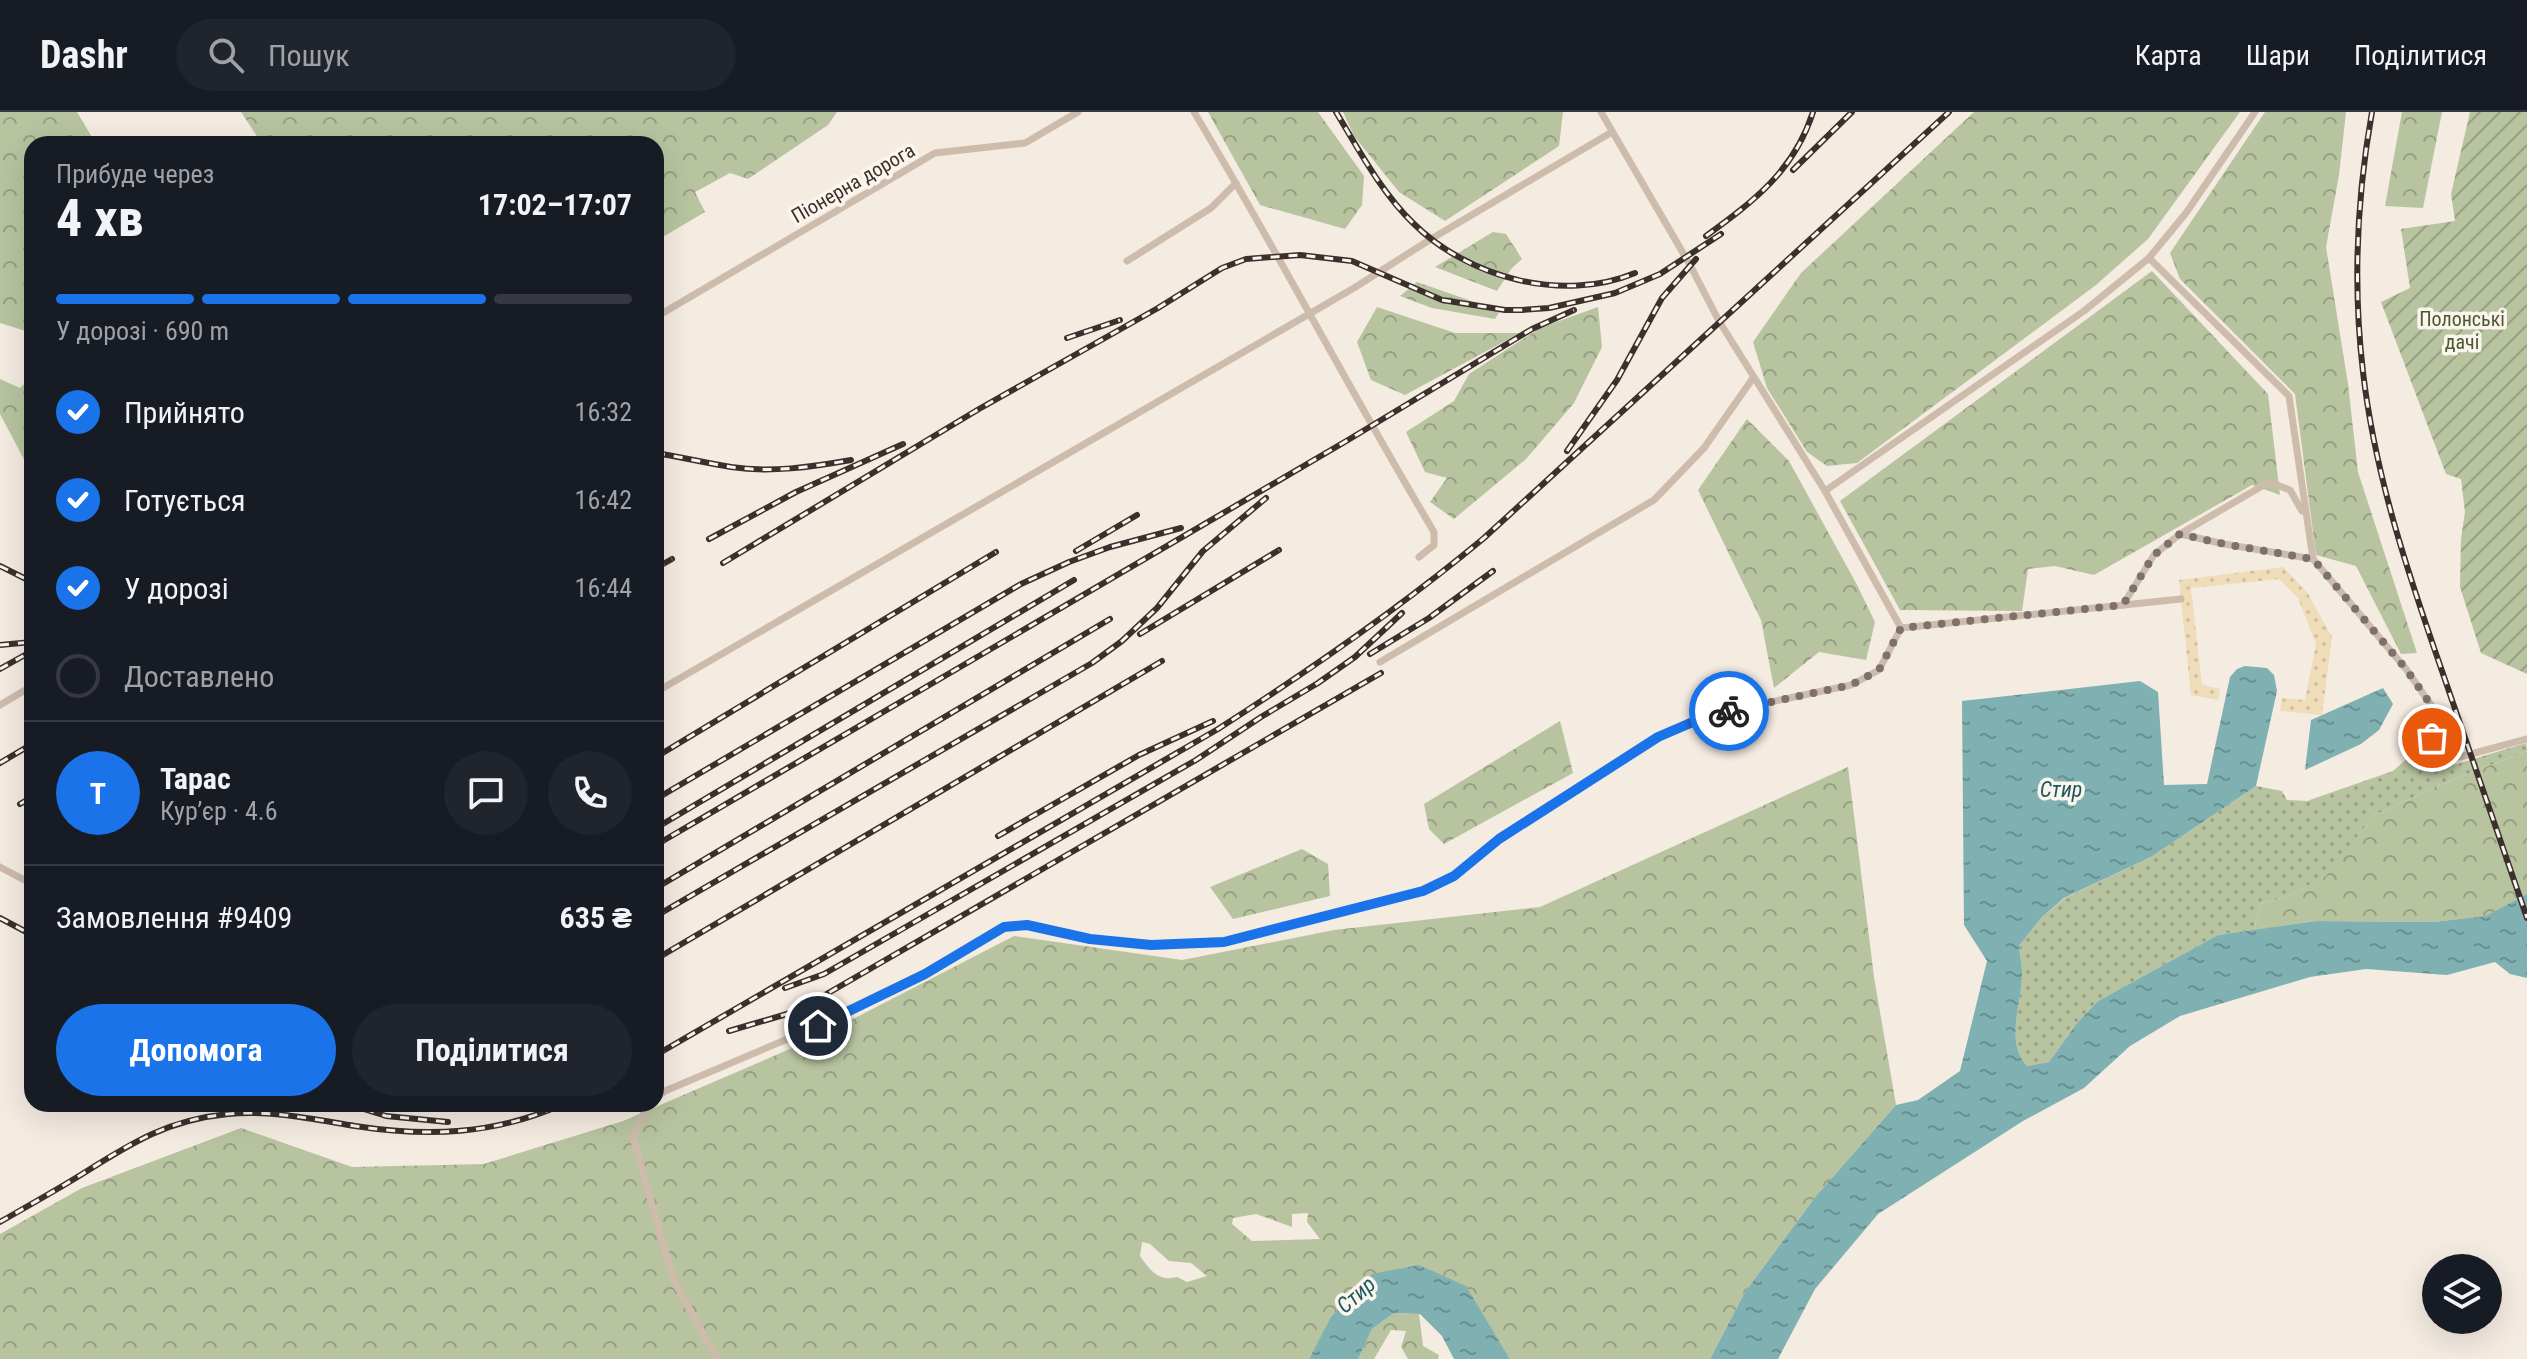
<!DOCTYPE html>
<html lang="uk">
<head>
<meta charset="utf-8">
<style>
	body { margin:0; font-family:"Roboto Condensed",sans-serif; background:#20242c; color:#f1f3f6; height:100vh; display:flex; flex-direction:column; font-size:30px; white-space:nowrap }
	* { box-sizing:border-box; margin:0 }
	p { font-size:26px; color:#9ea1a6 }
	.icon { flex:none; width:44px; height:44px; fill:none; stroke:currentColor; stroke-width:2; stroke-linecap:round; stroke-linejoin:round }
	.map { position:relative; flex:1; overflow:hidden }
	.sheet { position:absolute; left:24px; top:24px; width:640px; height:976px; display:flex; flex-direction:column; background:#171b24; border-radius:24px; box-shadow:0 8px 32px #0002 }
	.sheet>* { flex:none }
	.buttons { position:absolute; left:2422px; top:1142px; display:grid; gap:16px }
	.buttons a { display:grid; place-items:center; width:80px; height:80px; border-radius:50%; background:#171b24; box-shadow:0 8px 32px #0002; font-size:40px }
	.pin { position:absolute; display:grid; place-items:center; width:68px; height:68px; color:#fff; margin:-34px; border:4px solid #fff; border-radius:50%; box-shadow:0 2px 8px #0007 }
	.courier { position:absolute; display:grid; place-items:center; width:80px; height:80px; margin:-40px; border:6px solid #1a73e8; border-radius:50%; background:#fff; color:#222; box-shadow:0 2px 10px #0007 }
	.overview em { font-style:normal; font-weight:700 }
	.overview div { display:flex; flex-direction:column-reverse }
	.overview { display:flex; align-items:center; justify-content:space-between; height:136px; padding:0 32px }
	h1 { font-size:52px; font-weight:700; line-height:60px }
	.bar { display:grid; grid-template-columns:repeat(4,1fr); gap:12px 8px; align-content:center; height:96px; padding:0 32px }
	.bar i { height:10px; border-radius:6px; background:#363941 }
	.bar .on { background:#1a73e8 }
	.bar p { grid-column:span 4 }
	.line { display:flex; align-items:center; gap:20px; padding:0 32px; border-top:2px solid #363941 }
	.line div { flex:1 }
	.round { display:grid; place-items:center; flex:none; width:84px; height:84px; border-radius:42px; background:#20242c }
	ol { padding:0 32px; list-style:none }
	li { display:flex; align-items:center; gap:24px; height:88px }
	li p { margin-inline-start:auto }
	li .icon { padding:8px; border-radius:50%; background:#1a73e8; color:#fff; stroke-width:4 }
	li:last-child { color:#9ea1a6 }
	li i { width:44px; height:44px; border:4px solid #363941; border-radius:50% }
	.button { display:flex; gap:16px; margin-top:auto; padding:16px 32px }
	.button a { flex:1; height:92px; border-radius:48px; background:#1a73e8; color:#fff; font-size:32px; font-weight:700; line-height:92px; text-align:center }
	.button a+a { background:#20242c; color:#f1f3f6 }
	header { display:flex; align-items:center; gap:48px; box-sizing:border-box; height:112px; padding:0 40px; background:#171b24; border-bottom:2px solid #363941 }
	header strong { font-size:38px }
	nav { display:flex; gap:44px; margin-inline-start:auto; font-size:28px }
	.search { width:560px; height:72px; background:#20242c; display:flex; align-items:center; gap:20px; box-sizing:border-box; padding:0 28px; border-radius:44px; color:#9ea1a6; font-size:30px }
	.map>svg:first-child { display:block }
	.grass { fill:url(#grass-dots) }
	.forest { fill:url(#forest-crowns); fill-rule:evenodd }
	.sand { fill:url(#sand-dots) }
	.garden { fill:url(#garden-furrows) }
	.water { fill:url(#water-ripples) }
	.lines { fill:none; stroke-linecap:round; stroke-linejoin:round }
	.minor { stroke:#cdbbac; stroke-width:7 }
	.rail-casing { stroke:#3b302b; stroke-width:6 }
	.rail { stroke:#fbf5ee; stroke-width:3; stroke-dasharray:9; stroke-linecap:butt }
	.done { stroke:#7c716b; stroke-width:8; stroke-dasharray:0 14.4 }
	.route { stroke:#1a73e8; stroke-width:10 }
	.labels { text-anchor:middle; dominant-baseline:central; stroke-width:7; stroke-linejoin:round; paint-order:stroke }
	.street-label { font-size:20px; fill:#3b302b; stroke:#fbf5ee }
	.park-label { font-size:20px; fill:#4a5a2e; stroke:#fbf5ee }
	.water-label { font-size:22px; font-style:italic; fill:#1f5a5e; stroke:#fbf5ee }
</style>
</head>
<body>
<header>
<strong>Dashr</strong>
<div class="search"><svg class="icon" aria-label="search" viewBox="0 0 24 24"><circle cx="10" cy="10" r="6"/><path d="M15 15l6 6"/></svg>Пошук</div>
<nav><a>Карта</a><a>Шари</a><a>Поділитися</a></nav>
</header>
<div class="map">
<svg width="2527" height="1247" viewBox="0 0 2527 1247">
	<defs>
		<pattern id="grass-dots" width="8" height="8" patternUnits="userSpaceOnUse" patternTransform="scale(2)"><rect width="8" height="8" fill="#b8c4a0"/><path d="M2 2h.1M6 6h.1" fill="none" stroke="#97a083" stroke-width="1.8" stroke-linecap="round"/></pattern>
		<pattern id="forest-crowns" width="20" height="18" patternUnits="userSpaceOnUse" patternTransform="scale(2)"><rect width="20" height="18" fill="#b8c4a0"/><path d="M2 6a3 3 0 1 1 6 0M12 15a3 3 0 1 1 6 0" fill="none" stroke="#97a083"/></pattern>
		<pattern id="sand-dots" width="8" height="8" patternUnits="userSpaceOnUse" patternTransform="scale(2)"><rect width="8" height="8" fill="#efdcb8"/><path d="M2 2h.1M6 6h.1" fill="none" stroke="#cebd9e" stroke-width="1.8" stroke-linecap="round"/></pattern>
		<pattern id="garden-furrows" width="10" height="10" patternUnits="userSpaceOnUse" patternTransform="scale(2)"><rect width="10" height="10" fill="#b8c4a0"/><path d="M-1 1l2-2M0 10L10 0M9 11l2-2" fill="none" stroke="#97a083"/></pattern>
		<pattern id="water-ripples" width="26" height="14" patternUnits="userSpaceOnUse" patternTransform="scale(2)"><rect width="26" height="14" fill="#7fb0b2"/><path d="M2 4q2-2 4 0t4 0M15 11q2-2 4 0t4 0" fill="none" stroke="#699091"/></pattern>
	</defs>
	<rect width="100%" height="100%" fill="#f4ebe1"/>
	<path class="grass" d="M2426,630L2454,653L2526,631L2527,639L2452,668L2374,703L2327,764L2288,784L2261,792L2254,818L2218,823L2098,889L2077,911L2049,950L2027,954C2004,929 2023,890 2022,860C2022,851 2020,843 2019,834L2042,805L2065,786L2151,745L2256,674L2282,679L2287,688L2307,689L2393,659Z"/>
	<g class="forest">
		<path d="M0,0H77L96,32H32V221L0,211Z"/>
		<path d="M241,0H837L828,13L748,67L730,61L695,80L705,100L656,129V32H262Z"/>
		<path d="M1208,0H1318L1364,64L1362,93L1345,117L1260,93Z"/>
		<path d="M1343,0H1563L1559,34L1445,109L1399,80L1354,24Z"/>
		<path d="M1974,0H2240L2148,127L2096,173L1857,351L1827,354L1807,340L1767,276L1753,230L1801,161Z"/>
		<path d="M2265,0H2346L2339,63L2326,135L2348,272L2358,360L2417,541L2401,542L2356,454L2316,443L2295,282L2180,167L2170,141Z"/>
		<path d="M2402,0H2442L2423,96L2385,94Z"/>
		<path d="M1493,120L1506,122L1522,147L1512,156L1497,179L1435,155Z"/>
		<path d="M2152,159L2268,282L2280,383L2252,373L2094,463L2055,454L2028,457L2022,499L1900,498L1840,389Z"/>
		<path d="M1417,170L1500,199L1495,207L1432,196L1400,184Z"/>
		<path d="M1377,195L1455,221H1520L1405,283L1371,268L1357,230Z"/>
		<path d="M1598,195L1602,235L1574,291L1526,347L1454,407L1430,390L1447,366L1425,360L1406,320L1454,289L1469,262L1540,216Z"/>
		<path d="M32,264V349L26,351L0,302V267L20,276Z"/>
		<path d="M1747,307L1789,349L1856,471L1875,510L1866,548L1819,540L1774,576L1761,508L1698,378Z"/>
		<path d="M1560,609L1573,661L1444,732L1429,717L1424,692Z"/>
		<path d="M2527,639V782L2487,804L2433,810L2316,809L2254,818L2261,792L2288,784L2326,764L2374,703L2452,668Z"/>
		<path d="M1848,655L1874,865L1896,993L1816,1084L1745,1180L1710,1247H1510L1466,1175L1332,1205L1309,1247H0V1122L82,1076L241,1016L352,1055L484,1052L623,1009L820,924L1014,824L1182,848L1334,818L1540,795ZM1308,1101L1307,1110L1320,1127L1252,1129L1232,1112L1233,1106L1256,1102L1292,1115V1102ZM1142,1130L1150,1132L1169,1149L1191,1151L1207,1164L1187,1170L1177,1165C1158,1170 1150,1158 1140,1144Z"/>
		<path d="M1302,737L1328,752L1330,784L1233,807L1210,775Z"/>
		<path d="M1394,1201L1419,1202L1423,1234L1439,1243L1438,1247H1408L1401,1235L1406,1219L1391,1218L1374,1247H1358L1372,1217Z"/>
	</g>
	<path class="sand" d="M2283,455L2307,480L2332,525L2322,603L2280,599L2282,586L2305,588L2316,532L2298,486L2279,467L2191,476L2202,573L2220,577L2218,588L2191,583L2179,468Z"/>
	<path class="garden" d="M2470,0H2527V562L2481,541L2460,475L2461,427L2465,400L2461,367L2446,362L2381,190L2410,176L2401,117L2455,109L2451,82Z"/>
	<g class="water">
		<path d="M2245,554L2267,556L2274,563L2277,579L2256,674L2151,745L2064,786L2042,805L2019,834C2020,843 2022,852 2022,860C2023,890 2004,929 2027,954L2049,950L2077,911L2098,889L2218,823L2316,809L2433,810L2486,804L2527,782V866L2510,862L2495,850L2447,863L2366,857L2310,865L2180,904L2130,934L2084,976L2023,1009L1878,1102L1815,1177L1778,1247H1710L1745,1180L1816,1084L1896,993L1918,988L1960,959L1987,849L1964,813L1962,589L2140,569L2158,580L2164,673L2207,672L2230,565L2237,557Z"/>
		<path d="M2383,576L2393,592L2379,618L2361,632L2305,658L2311,608Z"/>
		<path d="M1419,1153L1466,1174L1510,1247H1454L1442,1224L1420,1202L1394,1201L1372,1217L1358,1247H1309L1331,1205L1372,1162Z"/>
	</g>
	<g class="lines">
		<g class="minor">
			<path d="M1194,0C1277,138 1351,281 1434,420V433L1419,445"/>
			<path d="M2149,146L2289,284L2313,447L2406,557L2431,593L2432,626L2460,645L2527,627"/>
			<path d="M1127,149L1211,96L1236,71"/>
			<path d="M656,205L935,41L1025,31L1078,0"/>
			<path d="M1825,379L2084,199L2149,146L2186,101L2255,0"/>
			<path d="M2180,422L2224,432L2313,447"/>
			<path d="M2123,493L2154,443L2180,422L2269,370L2290,378L2302,399"/>
			<path d="M1901,516L2181,487"/>
			<path d="M1380,550L1654,388L1704,336L1753,266"/>
			<path d="M656,580L1354,176L1431,127L1612,20"/>
			<path d="M0,593L32,574"/>
			<path d="M0,755L32,772"/>
			<path d="M656,986L665,979L844,903L925,862L1004,815L1027,813L1090,827L1151,833L1224,830L1423,779L1454,764L1499,727L1658,625L1709,603L1851,573L1879,558L1901,516L1825,379L1719,209L1690,153L1601,0"/>
			<path d="M648,992L633,1025L673,1167L717,1247"/>
		</g>
		<g class="rail-casing">
			<g id="rail">
				<path d="M1336,0C1359,38 1381,80 1413,111C1468,166 1563,191 1635,161"/>
				<path d="M2372,0C2357,84 2353,175 2363,260C2375,364 2408,461 2442,559C2470,641 2499,724 2527,806"/>
				<path d="M1793,58L1852,0"/>
				<path d="M1706,124C1754,89 1794,59 1813,0"/>
				<path d="M1067,226L1120,208"/>
				<path d="M1567,339L1617,268L1662,186L1696,147"/>
				<path d="M656,341C681,345 706,351 731,355C770,361 812,355 851,348"/>
				<path d="M709,427L796,380L903,332"/>
				<path d="M1076,439L1137,403"/>
				<path d="M723,451L979,297L1158,196L1222,156L1246,147L1300,143L1352,149L1442,188L1505,198H1521L1549,196L1615,181L1660,162L1721,122"/>
				<path d="M0,454L32,470"/>
				<path d="M656,456L672,447"/>
				<path d="M1140,522L1279,438"/>
				<path d="M0,533L32,530"/>
				<path d="M1370,542L1429,506L1493,459"/>
				<path d="M0,557L32,539"/>
				<path d="M656,645L996,440"/>
				<path d="M0,651L32,632"/>
				<path d="M656,687L1021,472L1069,450L1110,435L1181,416"/>
				<path d="M20,692L32,685"/>
				<path d="M656,716L1074,468"/>
				<path d="M998,724L1139,643L1213,609"/>
				<path d="M656,733L1348,328L1532,217L1574,198"/>
				<path d="M656,776L1110,507"/>
				<path d="M656,804L1092,551L1122,529L1157,496L1203,439L1266,386"/>
				<path d="M0,806L32,823"/>
				<path d="M656,847L1162,549"/>
				<path d="M785,876L824,862L1196,648L1261,605L1318,571L1355,545L1402,501"/>
				<path d="M729,919L787,902L818,887L1381,561"/>
				<path d="M656,943L1218,617C1310,558 1400,496 1484,426L1949,0"/>
				<path d="M348,992L386,1004L448,1010"/>
				<path d="M0,1110C26,1095 53,1080 79,1064C130,1032 166,1008 228,1002C271,998 312,1007 355,1014C427,1025 495,1023 563,992"/>
			</g>
		</g>
		<use href="#rail" class="rail"/>
	</g>
	<g class="lines">
		<path class="done" d="M1729,599L1851,573L1879,558L1901,516L2123,493L2154,443L2180,422L2224,432L2313,447L2406,557L2431,593L2432,626"/>
		<path class="route" d="M818,914L925,862L1004,815L1027,813L1090,827L1151,833L1224,830L1423,779L1454,764L1499,727L1658,625L1709,603L1729,599"/>
	</g>
	<g class="labels">
		<g class="street-label">
			<text transform="translate(853 71) rotate(-30)">Піонерна дорога</text>
		</g>
		<g class="park-label">
			<text x="2462" y="207">Полонські<tspan x="2462" dy="23">дачі</tspan></text>
		</g>
		<g class="water-label">
			<text x="2061" y="677">Стир</text>
			<text transform="translate(1356 1183) rotate(-41)">Стир</text>
		</g>
	</g>
</svg>
<div class="buttons">
<a><svg class="icon" aria-label="layers" viewBox="0 0 24 24"><path d="M12 4l9 5-9 5-9-5zM3 14l9 5 9-5"/></svg></a>
</div>
<div class="pin" style="left:2432px;top:626px;background:#ea580c"><svg class="icon" aria-label="bag" viewBox="0 0 24 24"><path d="M5 8h14l-1 12H6zM9 8a3 3 0 0 1 6 0"/></svg></div>
<div class="pin" style="left:818px;top:914px;background:#1f2937"><svg class="icon" aria-label="home" viewBox="0 0 24 24"><path d="M3 11l9-7 9 7M6 9v11h12V9"/></svg></div>
<div class="courier" style="left:1729px;top:599px"><svg class="icon" aria-label="bike" viewBox="0 0 24 24"><circle cx="6" cy="16" r="4"/><circle cx="18" cy="16" r="4"/><path d="M6 16l4-8h5l3 8M10 8l3 8H6M13 5h3"/></svg></div>
<section class="sheet">
<div class="overview"><div><h1>4 хв</h1><p>Прибуде через</p></div><em>17:02–17:07</em></div>
<div class="bar"><i class="on"></i><i class="on"></i><i class="on"></i><i></i><p>У дорозі · 690 m</p></div>
<ol>
<li><svg class="icon" aria-label="check" viewBox="0 0 24 24"><path d="M5 12l5 5 9-10"/></svg>Прийнято<p>16:32</p></li>
<li><svg class="icon" aria-label="check" viewBox="0 0 24 24"><path d="M5 12l5 5 9-10"/></svg>Готується<p>16:42</p></li>
<li><svg class="icon" aria-label="check" viewBox="0 0 24 24"><path d="M5 12l5 5 9-10"/></svg>У дорозі<p>16:44</p></li>
<li><i></i>Доставлено</li>
</ol>
<div class="line" style="height:144px"><b class="round" style="background:#1a73e8;color:#fff">Т</b><div><b>Тарас</b><p>Кур’єр · 4.6</p></div><a class="round"><svg class="icon" aria-label="chat" viewBox="0 0 24 24"><path d="M4 5h16v11H9l-5 4z"/></svg></a><a class="round"><svg class="icon" aria-label="phone" viewBox="0 0 24 24"><path d="M5 4h4l2 5-3 2q2 4 5 5l2-3 5 2v4C11 20 4 13 5 4z"/></svg></a></div>
<div class="line" style="height:104px"><div>Замовлення #9409</div><b>635 ₴</b></div>
<div class="button"><a>Допомога</a><a>Поділитися</a></div>
</section>
</div>
</body>
</html>
